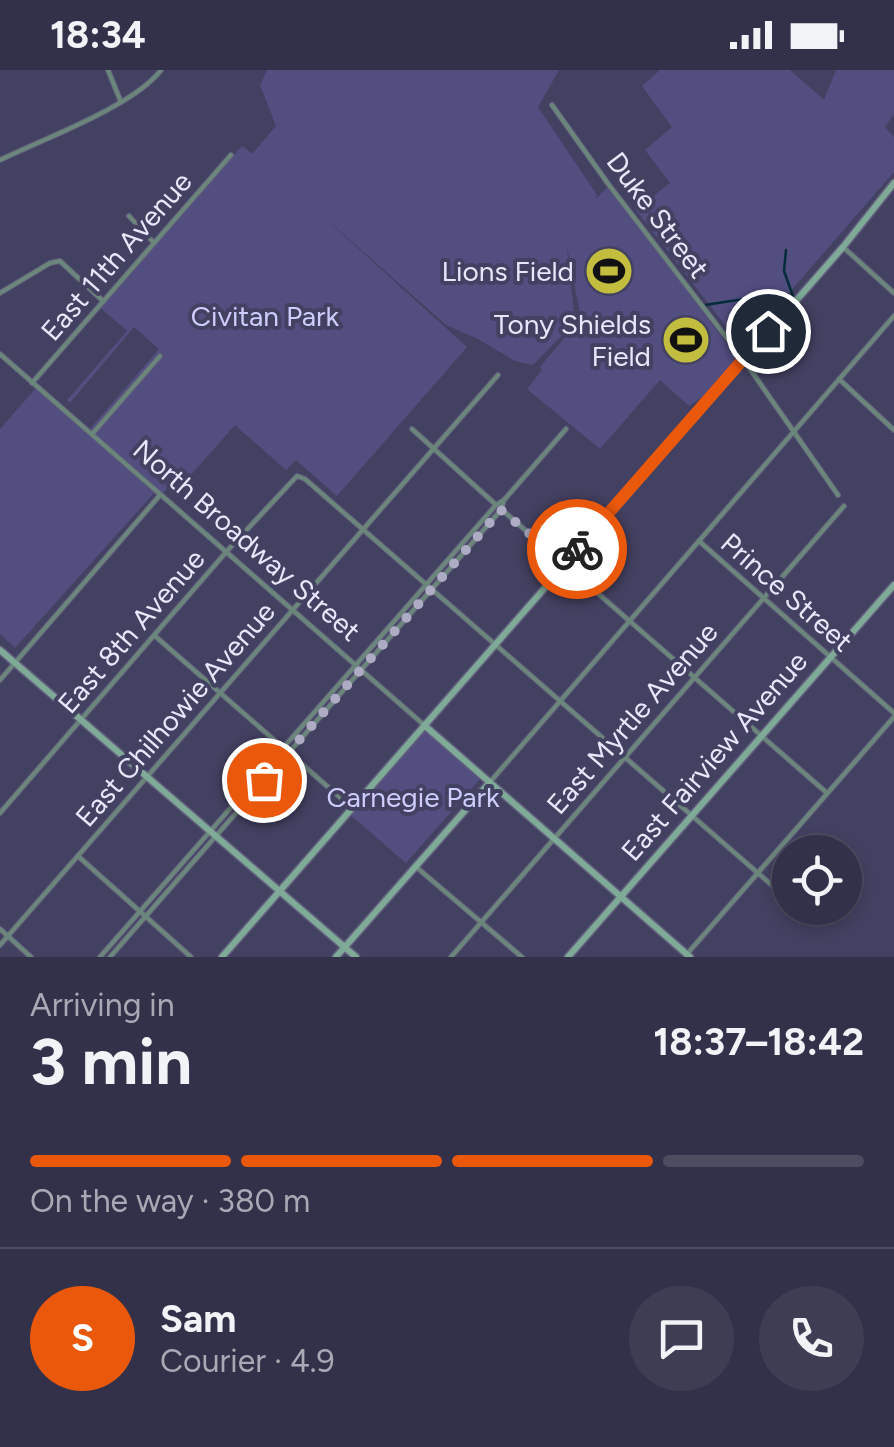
<!DOCTYPE html>
<html lang="en">
<head>
<meta charset="utf-8">
<style>
	body { margin:0; font-family:Figtree,sans-serif; background:#3d3d53; color:#f1f3f6; height:100vh; display:flex; flex-direction:column; font-size:38px; white-space:nowrap }
	* { box-sizing:border-box; margin:0 }
	p { font-size:32px; color:#a8a9b4 }
	.icon { flex:none; width:55px; height:55px; fill:none; stroke:currentColor; stroke-width:2; stroke-linecap:round; stroke-linejoin:round }
	.map { position:relative; height:887px; overflow:hidden }
	.details { display:flex; flex-direction:column; background:#323149; flex:1 }
	.details>* { flex:none }
	.tools { position:absolute; left:772px; top:765px; display:grid; gap:20px }
	.tools a { display:grid; place-items:center; width:90px; height:90px; border-radius:50%; background:#323149; box-shadow:0 5px 15px #0003,0 0 0 2px #4d4c61; font-size:50px }
	.pin { position:absolute; display:grid; place-items:center; width:85px; height:85px; color:#fff; margin:-42px; border:5px solid #fff; border-radius:50%; box-shadow:0 2px 10px #0007 }
	.courier { position:absolute; display:grid; place-items:center; width:100px; height:100px; margin:-50px; border:8px solid #ea580c; border-radius:50%; background:#fff; color:#222; box-shadow:0 2px 12px #0007 }
	.summary em { font-style:normal; font-weight:700 }
	.summary div { display:flex; flex-direction:column-reverse }
	.summary { display:flex; align-items:center; justify-content:space-between; height:170px; padding:0 30px }
	h1 { font-size:65px; font-weight:700; line-height:75px }
	.bar { display:grid; grid-template-columns:repeat(4,1fr); gap:15px 10px; align-content:center; height:120px; padding:0 30px }
	.bar i { height:12px; border-radius:8px; background:#4d4c61 }
	.bar .on { background:#ea580c }
	.bar p { grid-column:span 4 }
	.line { display:flex; align-items:center; gap:25px; padding:0 30px; border-top:2px solid #4d4c61 }
	.line div { flex:1 }
	.round { display:grid; place-items:center; flex:none; width:105px; height:105px; border-radius:52px; background:#3d3d53 }
	.status { display:flex; justify-content:space-between; align-items:center; height:70px; padding:0 50px; background:#323149; direction:ltr }
	.status svg { height:28px; fill:currentColor }
	.map>svg:first-child { display:block }
	.green { fill:#524e80 }
	.lines { fill:none; stroke-linecap:round; stroke-linejoin:round }
	.stream { stroke:#052c3a; stroke-width:2.5 }
	.street-casing { stroke:#615f7d; stroke-width:6 }
	.secondary-casing { stroke:#615f7d; stroke-width:9 }
	.street { stroke:#6b867a; stroke-width:4 }
	.secondary { stroke:#7eaa97; stroke-width:6 }
	.done { stroke:#aeacc5; stroke-width:10; stroke-dasharray:0 18 }
	.route { stroke:#ea580c; stroke-width:12 }
	.labels { text-anchor:middle; dominant-baseline:central; stroke-width:8; stroke-linejoin:round; paint-order:stroke }
	.street-label { font-size:28px; fill:#e7e6fb; stroke:#434161 }
	.poi-label { font-size:28px; fill:#e7e6fb; stroke:#434161; text-anchor:end }
	.park-label { font-size:28px; fill:#cfcdfe; stroke:#434161 }
</style>
</head>
<body>
<div class="status"><b>18:34</b><svg viewBox="0 0 49 12"><path d="M0 12V9h3v3zM5 12V6h3v6zM10 12V3h3v9zM15 12V0h3v12zM26 1h20v11H26zM47 4h2v5h-2z"/></svg></div>
<div class="map">
<svg width="894" height="887" viewBox="0 0 894 887">
	<rect width="100%" height="100%" fill="#434161"/>
	<g class="green">
		<path d="M267,0H559L538,37L597,125L596,129L609,115L737,288L702,327L689,336L660,310L600,379L527,319L542,300L540,297L581,248L567,177L575,252L533,295L515,291L478,269L446,255L308,133L467,277L337,426L296,390L286,400L235,355L182,415L175,409L163,423L90,359L159,279L134,257L70,333L67,330L127,261L101,238L242,76L252,84L276,56L260,15Z"/>
		<path d="M660,0H790L824,30L836,0H894V44L885,57L894,67V102L742,277L636,140L670,113L645,80L672,57L642,16Z"/>
		<path d="M36,318L155,422L15,578L0,564V359Z"/>
		<path d="M422,659L480,709L406,793L348,743Z"/>
	</g>
	<g class="lines">
		<g class="stream">
			<path d="M786,180L784,201L794,229"/>
			<path d="M705,235L744,229L793,231"/>
		</g>
		<g class="street-casing">
			<g id="street">
				<path d="M108,0L121,32"/>
				<path d="M552,35L609,115L743,289L838,425"/>
				<path d="M0,90C43,69 134,36 161,0"/>
				<path d="M129,146L154,173"/>
				<path d="M843,177L894,223"/>
				<path d="M0,223L50,193L60,191L103,231"/>
				<path d="M0,284L424,655"/>
				<path d="M839,309L894,360"/>
				<path d="M32,313L231,85"/>
				<path d="M412,359L494,433"/>
				<path d="M92,364L160,286"/>
				<path d="M501,439L827,723"/>
				<path d="M699,471L894,643"/>
				<path d="M155,566L351,737"/>
				<path d="M0,610L160,425"/>
				<path d="M490,712L894,246"/>
				<path d="M0,743L227,481L297,406L305,409L790,831"/>
				<path d="M79,787L191,887"/>
				<path d="M415,796L522,887"/>
				<path d="M797,838L811,849"/>
				<path d="M0,859L31,887"/>
				<path d="M0,875L498,305"/>
				<path d="M687,884L894,647"/>
				<path d="M100,887L496,435L504,430L566,359"/>
				<path d="M110,887L501,440L504,430"/>
				<path d="M451,887L844,436"/>
			</g>
		</g>
		<g class="secondary-casing">
			<g id="secondary">
				<path d="M0,580L356,887"/>
				<path d="M424,655L690,887"/>
				<path d="M222,887L843,177L894,113"/>
				<path d="M336,887L490,712"/>
				<path d="M568,887L894,515"/>
			</g>
		</g>
		<use href="#street" class="street"/>
		<use href="#secondary" class="secondary"/>
	</g>
	<g class="lines">
		<path class="done" d="M264,710L501,440L565,493L577,479"/>
		<path class="route" d="M577,479L768,261"/>
	</g>
	<defs>
		<g id="stadium-disc" transform="scale(2.5)"><circle r="9.5" fill="#c3bd3f" stroke="#434161"/><path d="M0-5a6.5 5 0 1 0 0 10a6.5 5 0 1 0 0-10ZM-3.5-1.8h7v3.6h-7Z" fill="#111"/></g>
	</defs>
	<g fill-rule="evenodd">
		<use href="#stadium-disc" x="609" y="201"/>
		<use href="#stadium-disc" x="686" y="270"/>
	</g>
	<g class="labels">
		<g class="street-label">
			<text transform="translate(658 145) rotate(53)">Duke Street</text>
			<text transform="translate(116 186) rotate(-49)">East 11th Avenue</text>
			<text transform="translate(247 470) rotate(41)">North Broadway Street</text>
			<text transform="translate(787 522) rotate(41)">Prince Street</text>
			<text transform="translate(131 561) rotate(-49)">East 8th Avenue</text>
			<text transform="translate(175 644) rotate(-49)">East Chilhowie Avenue</text>
			<text transform="translate(632 648) rotate(-49)">East Myrtle Avenue</text>
			<text transform="translate(714 686) rotate(-49)">East Fairview Avenue</text>
		</g>
		<g class="poi-label">
			<text x="574" y="201">Lions Field</text>
			<text x="651" y="254">Tony Shields<tspan x="651" dy="32">Field</tspan></text>
		</g>
		<g class="park-label">
			<text x="265" y="246">Civitan Park</text>
			<text x="413" y="727">Carnegie Park</text>
		</g>
	</g>
</svg>
<div class="tools">
<a><svg class="icon" aria-label="locate" viewBox="0 0 24 24"><circle cx="12" cy="12" r="6"/><path d="M12 2v4M12 18v4M2 12h4M18 12h4"/></svg></a>
</div>
<div class="pin" style="left:264px;top:710px;background:#ea580c"><svg class="icon" aria-label="bag" viewBox="0 0 24 24"><path d="M5 8h14l-1 12H6zM9 8a3 3 0 0 1 6 0"/></svg></div>
<div class="pin" style="left:768px;top:261px;background:#1f2937"><svg class="icon" aria-label="home" viewBox="0 0 24 24"><path d="M3 11l9-7 9 7M6 9v11h12V9"/></svg></div>
<div class="courier" style="left:577px;top:479px"><svg class="icon" aria-label="bike" viewBox="0 0 24 24"><circle cx="6" cy="16" r="4"/><circle cx="18" cy="16" r="4"/><path d="M6 16l4-8h5l3 8M10 8l3 8H6M13 5h3"/></svg></div>
</div>
<section class="details">
<div class="summary"><div><h1>3 min</h1><p>Arriving in</p></div><em>18:37–18:42</em></div>
<div class="bar"><i class="on"></i><i class="on"></i><i class="on"></i><i></i><p>On the way · 380 m</p></div>
<div class="line" style="height:180px"><b class="round" style="background:#ea580c;color:#fff">S</b><div><b>Sam</b><p>Courier · 4.9</p></div><a class="round"><svg class="icon" aria-label="chat" viewBox="0 0 24 24"><path d="M4 5h16v11H9l-5 4z"/></svg></a><a class="round"><svg class="icon" aria-label="phone" viewBox="0 0 24 24"><path d="M5 4h4l2 5-3 2q2 4 5 5l2-3 5 2v4C11 20 4 13 5 4z"/></svg></a></div>
</section>
</body>
</html>
